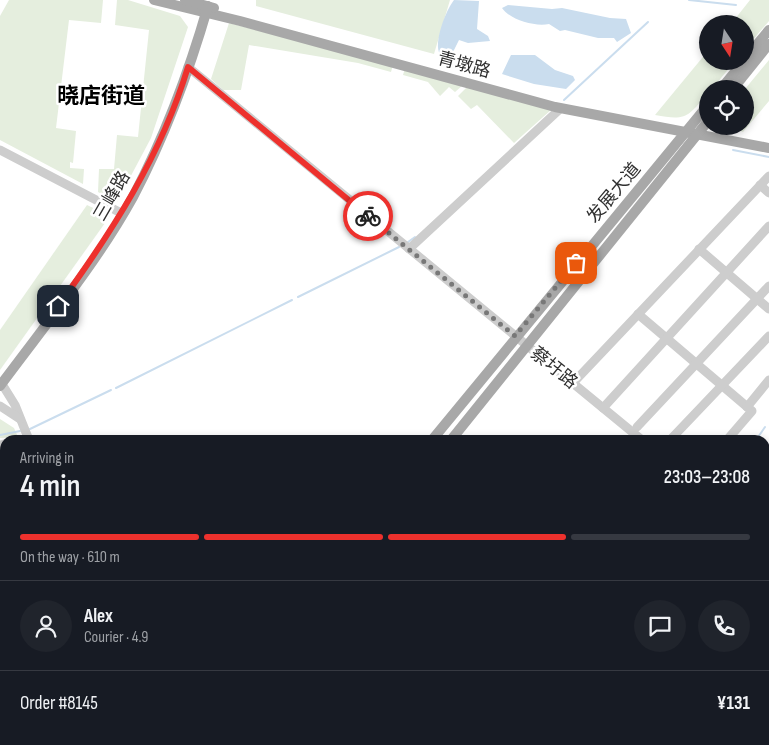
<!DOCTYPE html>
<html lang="en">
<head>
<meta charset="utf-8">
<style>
	body { margin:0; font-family:"Sofia Sans Condensed","Noto Sans SC",sans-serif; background:#20242c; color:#f1f3f6; height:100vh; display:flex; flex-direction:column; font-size:19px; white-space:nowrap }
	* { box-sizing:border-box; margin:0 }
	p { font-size:16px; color:#9ea1a6 }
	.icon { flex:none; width:28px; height:28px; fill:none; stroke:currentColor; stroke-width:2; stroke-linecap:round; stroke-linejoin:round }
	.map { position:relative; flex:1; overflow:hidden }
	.side { position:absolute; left:0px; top:435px; width:770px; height:310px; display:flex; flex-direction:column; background:#171b24; border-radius:15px 15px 0 0; box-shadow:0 2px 8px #0003 }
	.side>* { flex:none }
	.needle { width:32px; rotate:168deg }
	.controls { position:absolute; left:699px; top:15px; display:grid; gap:10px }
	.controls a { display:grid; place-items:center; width:55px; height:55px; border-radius:50%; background:#171b24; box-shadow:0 2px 8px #0003; font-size:25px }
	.pin { position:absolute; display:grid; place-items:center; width:42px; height:42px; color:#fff; margin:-21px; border-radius:10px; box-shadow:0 2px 8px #0006 }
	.courier { position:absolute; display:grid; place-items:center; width:50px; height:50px; margin:-25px; border:4px solid #ed312d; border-radius:50%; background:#fff; color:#222; box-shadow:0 1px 6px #0007 }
	.summary em { font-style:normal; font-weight:600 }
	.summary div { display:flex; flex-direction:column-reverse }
	.summary { display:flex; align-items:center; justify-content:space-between; height:85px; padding:0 20px }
	h1 { font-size:32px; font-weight:600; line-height:38px }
	.bar { display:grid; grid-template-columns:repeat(4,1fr); gap:8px 5px; align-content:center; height:60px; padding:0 20px }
	.bar i { height:6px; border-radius:4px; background:#363941 }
	.bar .active { background:#ed312d }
	.bar p { grid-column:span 4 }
	.line { display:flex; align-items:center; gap:12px; padding:0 20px; border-top:1px solid #363941 }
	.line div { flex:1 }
	.round { display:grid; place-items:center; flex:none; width:52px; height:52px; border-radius:26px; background:#20242c }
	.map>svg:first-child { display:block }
	.green { fill:#e5eede }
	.water { fill:#caddee }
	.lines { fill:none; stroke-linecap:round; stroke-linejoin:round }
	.stream { stroke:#caddee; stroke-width:2 }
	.minor { stroke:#cdcdcd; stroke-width:9 }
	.major { stroke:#a8a8a8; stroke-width:10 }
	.done { stroke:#787878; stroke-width:5; stroke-dasharray:0 9 }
	.route { stroke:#ed312d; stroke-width:6 }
	.labels { text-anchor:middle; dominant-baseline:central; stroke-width:5; stroke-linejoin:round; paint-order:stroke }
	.street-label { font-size:18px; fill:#303030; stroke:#fff }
	.district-label { font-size:22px; font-weight:bold; fill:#000; stroke:#fff }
</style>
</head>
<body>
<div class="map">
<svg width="769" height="745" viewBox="0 0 769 745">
	<rect width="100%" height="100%" fill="#fff"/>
	<g class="green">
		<path d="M9,0H103L101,23L69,20L56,128L76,131L73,163L70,162V168L84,169L83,184L0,140V16Z"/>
		<path d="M117,0H128L180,16L188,27L151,138L117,202L98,192L99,169H114L117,135L138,137L149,30L115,25Z"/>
		<path d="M256,0H450L434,54L256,6Z"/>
		<path d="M750,0H769V21L745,49V24H731Z"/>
		<path d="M229,23L393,65L391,72L358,63L249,45L241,90H223L211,79Z"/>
		<path d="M707,52L708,61H735L712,89H708L707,94C688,117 686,121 655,115Z"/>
		<path d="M769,60V101L743,132L729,127L745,126V89Z"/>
		<path d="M405,68L463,85L455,92L449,87L440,96L428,82L403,75Z"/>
		<path d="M468,86L552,109L514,143L477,105L471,109L458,96Z"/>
		<path d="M87,205L110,216L0,370V330Z"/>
		<path d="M0,419L14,428L18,437L0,438Z"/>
		<path d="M0,692L5,703V740H22L24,745H7L0,734Z"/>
	</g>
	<g class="water">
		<path d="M454,0L479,1L477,29L488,36L490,41L468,43L459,40L452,54L446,56L440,54C433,43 446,10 454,0Z"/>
		<path d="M508,5L552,9L562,8L610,18L626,19L631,33L617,42L614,38H598L565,30L560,31L549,24C535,27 510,20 502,8Z"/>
		<path d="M511,55H535L555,70L573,76L575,80L566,89L534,84L502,74Z"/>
	</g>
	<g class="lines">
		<g class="stream">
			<path d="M689,0L736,5"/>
			<path d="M564,100L648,22"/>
			<path d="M733,150L769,157"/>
			<path d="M408,242L415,237"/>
			<path d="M298,297L399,247"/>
			<path d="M116,388L292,300"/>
			<path d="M30,429L111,390"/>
			<path d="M0,435L20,431"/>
			<path d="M756,440L765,427"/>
			<path d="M0,650L3,649"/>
			<path d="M323,745L331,740"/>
		</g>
		<g class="minor">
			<path d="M188,67L642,440"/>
			<path d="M0,150L123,214"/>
			<path d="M760,185L769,193"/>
			<path d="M409,249L561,108"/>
			<path d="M699,249L769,309"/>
			<path d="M638,314L752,411L727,440"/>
			<path d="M573,383L769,176"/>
			<path d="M2,384L15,405L29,440"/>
			<path d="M0,406L20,419"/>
			<path d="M747,407L769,380"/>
			<path d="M603,408L769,226"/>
			<path d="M637,427L769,286"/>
			<path d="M670,440L769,336"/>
			<path d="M0,445L5,444"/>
			<path d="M765,541L769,544"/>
			<path d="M143,740L145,745"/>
			<path d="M423,740L430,745"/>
		</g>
		<g class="major">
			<path d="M154,0L240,21L555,107L769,148"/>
			<path d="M185,0L214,8"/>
			<path d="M745,59L769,30"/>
			<path d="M721,89L744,61"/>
			<path d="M733,89L769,44"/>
			<path d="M0,386C45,325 96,264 133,197C165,136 189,72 208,6"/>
			<path d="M432,440L708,105"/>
			<path d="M451,440L708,121"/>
			<path d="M191,745L195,740"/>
			<path d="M209,745L213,740"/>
		</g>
	</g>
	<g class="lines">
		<path class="done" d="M368,216L515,336L576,263"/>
		<path class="route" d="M58,306C112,232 161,156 188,67L368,216"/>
	</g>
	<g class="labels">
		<g class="street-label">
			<text transform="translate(464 65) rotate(15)">青墩路</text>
			<text transform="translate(614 193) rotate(-50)">发展大道</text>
			<text transform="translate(112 196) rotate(-60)">三峰路</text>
			<text transform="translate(554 368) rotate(39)">蔡圩路</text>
		</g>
		<g class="district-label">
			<text x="101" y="96">晓店街道</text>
		</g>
	</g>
</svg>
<div class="controls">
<a><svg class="needle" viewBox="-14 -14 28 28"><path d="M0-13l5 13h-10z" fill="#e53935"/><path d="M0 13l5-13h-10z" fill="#9ea1a6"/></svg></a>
<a><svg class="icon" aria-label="locate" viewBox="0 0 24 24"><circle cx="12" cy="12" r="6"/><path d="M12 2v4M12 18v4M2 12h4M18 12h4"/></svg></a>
</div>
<div class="pin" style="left:576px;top:263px;background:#ea580c"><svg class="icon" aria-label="bag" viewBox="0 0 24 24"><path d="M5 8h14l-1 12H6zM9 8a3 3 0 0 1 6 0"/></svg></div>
<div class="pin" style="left:58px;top:306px;background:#1f2937"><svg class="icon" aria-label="home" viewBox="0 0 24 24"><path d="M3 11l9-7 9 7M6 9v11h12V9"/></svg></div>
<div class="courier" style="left:368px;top:216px"><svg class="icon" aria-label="bike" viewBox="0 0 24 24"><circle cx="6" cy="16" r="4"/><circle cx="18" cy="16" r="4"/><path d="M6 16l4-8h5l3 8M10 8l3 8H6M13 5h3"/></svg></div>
<section class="side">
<div class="summary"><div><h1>4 min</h1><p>Arriving in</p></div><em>23:03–23:08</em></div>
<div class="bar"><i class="active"></i><i class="active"></i><i class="active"></i><i></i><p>On the way · 610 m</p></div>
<div class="line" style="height:90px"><a class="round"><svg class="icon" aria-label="person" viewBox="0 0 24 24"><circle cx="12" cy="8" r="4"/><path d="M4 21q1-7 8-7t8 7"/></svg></a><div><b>Alex</b><p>Courier · 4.9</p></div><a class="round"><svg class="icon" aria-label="chat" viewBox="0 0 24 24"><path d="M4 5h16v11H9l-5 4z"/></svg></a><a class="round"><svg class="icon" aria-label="phone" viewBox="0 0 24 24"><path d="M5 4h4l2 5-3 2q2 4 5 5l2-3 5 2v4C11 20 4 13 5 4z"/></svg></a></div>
<div class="line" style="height:65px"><div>Order #8145</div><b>¥131</b></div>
</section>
</div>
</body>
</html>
